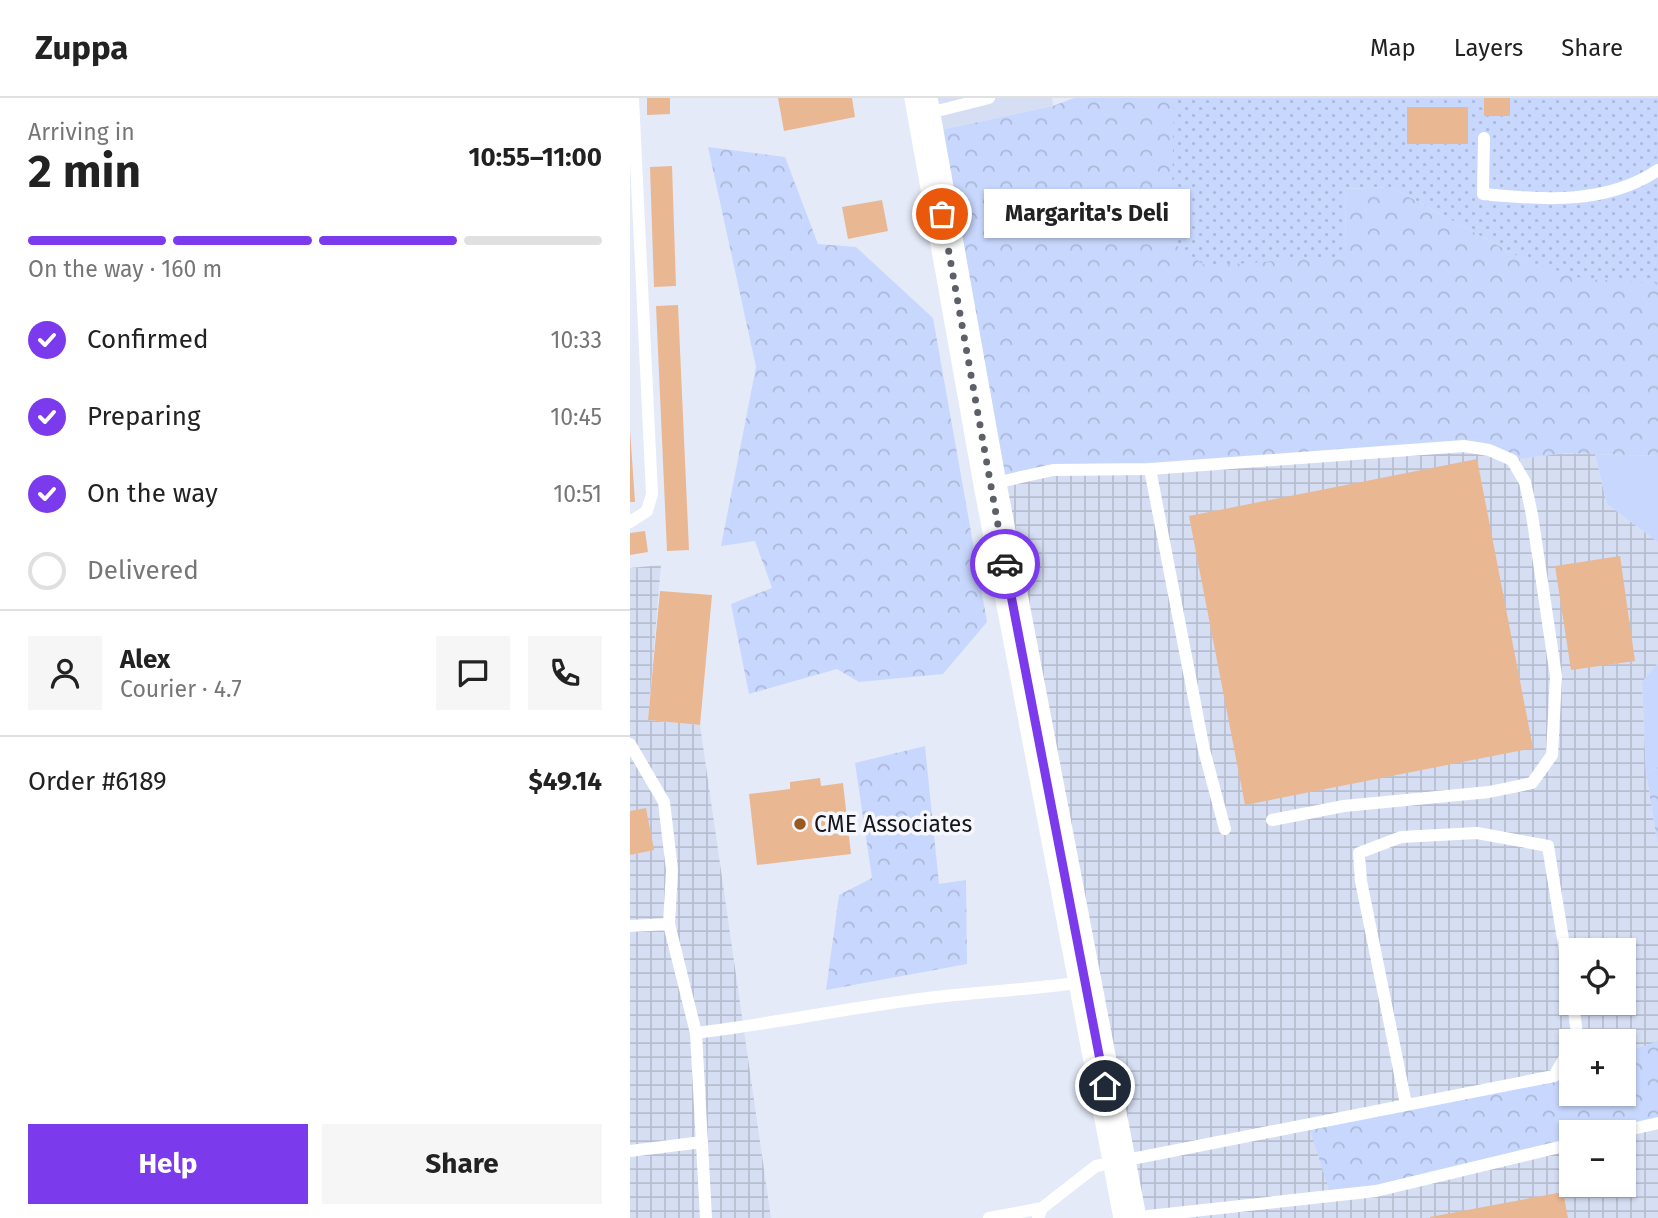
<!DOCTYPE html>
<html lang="en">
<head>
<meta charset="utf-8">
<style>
	body { margin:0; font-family:"Fira Sans",sans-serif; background:#f6f6f6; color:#222; height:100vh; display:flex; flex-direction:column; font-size:26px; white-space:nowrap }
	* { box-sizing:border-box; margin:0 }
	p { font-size:23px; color:#767676 }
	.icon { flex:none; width:38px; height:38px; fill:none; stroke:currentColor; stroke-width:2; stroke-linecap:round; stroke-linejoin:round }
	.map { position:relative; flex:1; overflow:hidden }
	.details { display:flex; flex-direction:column; background:#fff; width:630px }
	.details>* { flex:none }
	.controls { position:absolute; left:929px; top:840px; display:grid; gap:14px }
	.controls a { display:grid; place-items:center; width:77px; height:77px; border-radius:0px; background:#fff; box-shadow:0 2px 5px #0004; font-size:35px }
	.pin { position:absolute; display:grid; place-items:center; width:60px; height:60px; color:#fff; margin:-30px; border:4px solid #fff; border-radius:50%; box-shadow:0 2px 7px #0007 }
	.courier { position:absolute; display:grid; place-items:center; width:70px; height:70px; margin:-35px; border:5px solid #7c3aed; border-radius:50%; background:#fff; color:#222; box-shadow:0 2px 9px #0007 }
	.bubble { position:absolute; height:49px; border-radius:0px; background:#fff; box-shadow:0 2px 5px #0004; font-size:23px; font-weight:700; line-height:49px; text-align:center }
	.head em { font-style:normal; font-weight:700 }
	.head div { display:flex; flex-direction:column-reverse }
	.head { display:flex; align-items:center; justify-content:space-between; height:119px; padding:0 28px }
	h1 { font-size:46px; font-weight:700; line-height:52px }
	.bar { display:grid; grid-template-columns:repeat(4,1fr); gap:10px 7px; align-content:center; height:84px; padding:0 28px }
	.bar i { height:9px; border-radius:5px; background:#e0e0e0 }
	.bar .active { background:#7c3aed }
	.bar p { grid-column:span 4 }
	.line { display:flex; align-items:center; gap:18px; padding:0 28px; border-top:2px solid #e0e0e0 }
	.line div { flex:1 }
	.round { display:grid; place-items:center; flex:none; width:74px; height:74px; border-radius:0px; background:#f6f6f6 }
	ol { padding:0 28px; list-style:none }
	li { display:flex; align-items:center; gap:21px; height:77px }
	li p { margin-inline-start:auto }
	li .icon { padding:7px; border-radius:50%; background:#7c3aed; color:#fff; stroke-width:4 }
	li:last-child { color:#767676 }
	li i { width:38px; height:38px; border:4px solid #e0e0e0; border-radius:50% }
	.cta { display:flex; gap:14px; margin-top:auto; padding:14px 28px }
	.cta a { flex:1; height:80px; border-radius:0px; background:#7c3aed; color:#fff; font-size:28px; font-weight:700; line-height:80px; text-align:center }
	.cta a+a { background:#f6f6f6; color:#222 }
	header { display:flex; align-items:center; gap:42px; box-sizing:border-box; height:98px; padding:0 35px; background:#fff; border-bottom:2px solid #e0e0e0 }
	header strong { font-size:33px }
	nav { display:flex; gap:38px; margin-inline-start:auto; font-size:24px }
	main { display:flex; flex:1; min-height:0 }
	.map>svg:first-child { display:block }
	.built { fill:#d6def3 }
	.industrial { fill:url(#industrial-grid); fill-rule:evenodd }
	.grass { fill:#c8d7fd }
	.forest { fill:url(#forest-crowns) }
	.park { fill:url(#park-dots) }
	.building { fill:#e9b893 }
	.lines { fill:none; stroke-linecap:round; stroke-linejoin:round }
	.service { stroke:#fff; stroke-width:12 }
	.tertiary { stroke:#fff; stroke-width:33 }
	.done { stroke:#5d6068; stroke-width:7; stroke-dasharray:0 12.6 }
	.route { stroke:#7c3aed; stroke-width:9 }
	.poi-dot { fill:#995a21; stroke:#f5f7fd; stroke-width:2.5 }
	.labels { text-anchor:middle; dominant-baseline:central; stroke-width:7; stroke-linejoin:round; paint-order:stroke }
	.poi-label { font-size:23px; fill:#14161b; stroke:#f5f7fd; text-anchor:start }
</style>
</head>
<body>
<header>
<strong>Zuppa</strong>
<nav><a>Map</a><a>Layers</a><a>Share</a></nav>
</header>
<main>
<section class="details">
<div class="head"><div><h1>2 min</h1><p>Arriving in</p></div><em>10:55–11:00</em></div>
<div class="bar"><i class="active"></i><i class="active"></i><i class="active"></i><i></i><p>On the way · 160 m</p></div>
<ol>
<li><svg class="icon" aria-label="check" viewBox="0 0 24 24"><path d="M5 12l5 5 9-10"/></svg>Confirmed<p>10:33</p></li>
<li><svg class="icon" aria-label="check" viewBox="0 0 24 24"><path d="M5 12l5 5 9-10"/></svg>Preparing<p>10:45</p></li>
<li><svg class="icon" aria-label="check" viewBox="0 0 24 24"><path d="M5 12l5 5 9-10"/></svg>On the way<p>10:51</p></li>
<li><i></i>Delivered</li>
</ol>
<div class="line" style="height:126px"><a class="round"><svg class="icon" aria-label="person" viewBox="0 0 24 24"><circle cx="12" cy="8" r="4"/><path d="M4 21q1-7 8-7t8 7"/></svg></a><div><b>Alex</b><p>Courier · 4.7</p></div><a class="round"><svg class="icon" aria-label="chat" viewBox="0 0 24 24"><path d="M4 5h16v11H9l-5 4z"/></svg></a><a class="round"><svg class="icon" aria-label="phone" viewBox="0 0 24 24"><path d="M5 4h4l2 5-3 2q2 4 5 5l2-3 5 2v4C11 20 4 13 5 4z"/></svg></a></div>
<div class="line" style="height:91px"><div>Order #6189</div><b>$49.14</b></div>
<div class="cta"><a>Help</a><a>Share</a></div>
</section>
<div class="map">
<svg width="1028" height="1120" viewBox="0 0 1028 1120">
	<defs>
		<pattern id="industrial-grid" width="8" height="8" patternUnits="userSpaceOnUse" patternTransform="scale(1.75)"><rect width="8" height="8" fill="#d6def3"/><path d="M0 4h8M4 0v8" fill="none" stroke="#b7bed0"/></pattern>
		<pattern id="forest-crowns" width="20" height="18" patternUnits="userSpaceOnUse" patternTransform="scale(1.75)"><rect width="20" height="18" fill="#c8d7fd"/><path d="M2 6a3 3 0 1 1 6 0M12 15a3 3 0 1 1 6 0" fill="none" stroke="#abb8d8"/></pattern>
		<pattern id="park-dots" width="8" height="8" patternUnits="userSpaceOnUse" patternTransform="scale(1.75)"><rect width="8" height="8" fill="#c8d7fd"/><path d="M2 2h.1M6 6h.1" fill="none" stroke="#abb8d8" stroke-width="1.8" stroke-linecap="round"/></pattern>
	</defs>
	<rect width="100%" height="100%" fill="#e4eaf8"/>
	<path class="built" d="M291,0H422L423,8L297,35Z"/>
	<g class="industrial">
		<path d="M834,348L882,362L935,355L965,356L977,406L1028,444V565L1012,584L1016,675L1028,749V1120H500L360,386L423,372ZM942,852H994V905H942ZM942,943H994V996H942ZM942,1034H994V1087H942Z"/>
		<path d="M31,467L18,622L70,627L141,1120H0V470Z"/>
	</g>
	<g class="grass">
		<path d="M965,356L1028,358V444L977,406Z"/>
		<path d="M1028,565V669L1016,675L1012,584Z"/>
	</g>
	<g class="forest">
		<path d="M444,0H568L716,158L715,91L761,89L895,162L1028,171V358L935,355L882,362L859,352L423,372L360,386L297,35L423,8Z"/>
		<path d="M78,49L155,59L188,146L226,149L303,220L357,524L313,576L229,584L207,571L119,596L101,506L142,490L125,443L91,448L126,269Z"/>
		<path d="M295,648L309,786L336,782L337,866L196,892L209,797L242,780L225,665Z"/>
		<path d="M1028,669V749L1016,675Z"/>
		<path d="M1028,943V1025L989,1034H942L941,1046L701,1098L678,1026L941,973L942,996H994V955Z"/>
	</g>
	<path class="park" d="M544,0H1028V188L1025,185L954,181L895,162L761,89L715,91L716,158L576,168L541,144Z"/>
	<g class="building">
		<path d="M17,0H40V16L17,17Z"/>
		<path d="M148,0H222L225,19L154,33Z"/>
		<rect x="854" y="0" width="26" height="18"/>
		<rect x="777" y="9" width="61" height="37"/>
		<path d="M42,68L46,188L24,189L20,69Z"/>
		<path d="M252,102L258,133L218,141L212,109Z"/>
		<path d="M48,207L59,452L37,453L26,208Z"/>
		<path d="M0,332L5,404H0Z"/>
		<path d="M847,361L903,650L615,707L559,418Z"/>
		<path d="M15,433L18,454L0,457V435Z"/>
		<path d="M990,458L1005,563L941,572L925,468Z"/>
		<path d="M30,493L82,497L70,627L18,622Z"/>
		<path d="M190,680L191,688L213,685L221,756L127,767L119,696L160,691V684Z"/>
		<path d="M16,710L24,752L0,757V713Z"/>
		<path d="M933,1094L938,1120H800V1119Z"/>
	</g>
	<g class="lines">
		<g class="service">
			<path d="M295,16L359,0"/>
			<path d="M854,40L853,96C912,102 976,107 1028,72"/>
			<path d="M520,371L574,652L595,731"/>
			<path d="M360,386L423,372L520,371L834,348L859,352L882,362L895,384L902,417L926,578L922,657L902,685L859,694L714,708L642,722"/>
			<path d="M0,424L17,413L22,396L3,0"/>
			<path d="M0,646L34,704L42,772L39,826"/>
			<path d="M0,828L39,826L66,935C149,925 231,907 315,898C361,893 407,891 453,884"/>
			<path d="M943,905L947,936L943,943"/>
			<path d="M66,935L76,1120"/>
			<path d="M776,1006L731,783L729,755L771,739L847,735L918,748L942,897"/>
			<path d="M989,1034L1028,1025"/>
			<path d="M0,1053L72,1044"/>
			<path d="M359,1120L412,1110"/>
			<path d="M408,1120L412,1110L466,1068L924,978L942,947"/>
			<path d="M500,1120L746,1093L942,1046"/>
		</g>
		<path class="tertiary" d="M291,0L360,386L500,1120"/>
	</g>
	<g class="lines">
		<path class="done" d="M312,116L375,466"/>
		<path class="route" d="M375,466L475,988"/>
	</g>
	<circle class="poi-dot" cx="170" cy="726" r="7"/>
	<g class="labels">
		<g class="poi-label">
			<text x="184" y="726">CME Associates</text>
		</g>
	</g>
</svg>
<div class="controls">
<a><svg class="icon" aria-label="locate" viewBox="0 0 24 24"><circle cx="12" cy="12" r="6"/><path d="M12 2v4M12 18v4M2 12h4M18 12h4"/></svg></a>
<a>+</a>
<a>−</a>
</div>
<div class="pin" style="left:312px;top:116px;background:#ea580c"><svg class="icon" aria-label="bag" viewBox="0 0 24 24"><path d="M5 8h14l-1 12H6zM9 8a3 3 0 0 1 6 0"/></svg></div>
<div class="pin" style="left:475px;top:988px;background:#1f2937"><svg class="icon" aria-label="home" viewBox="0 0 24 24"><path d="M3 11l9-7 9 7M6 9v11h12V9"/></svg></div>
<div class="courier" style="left:375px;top:466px"><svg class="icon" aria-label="car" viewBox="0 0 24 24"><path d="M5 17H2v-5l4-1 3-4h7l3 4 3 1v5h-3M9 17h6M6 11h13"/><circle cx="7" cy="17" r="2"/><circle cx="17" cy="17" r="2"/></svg></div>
<div class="bubble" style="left:354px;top:91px;width:206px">Margarita's Deli</div>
</div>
</main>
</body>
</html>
